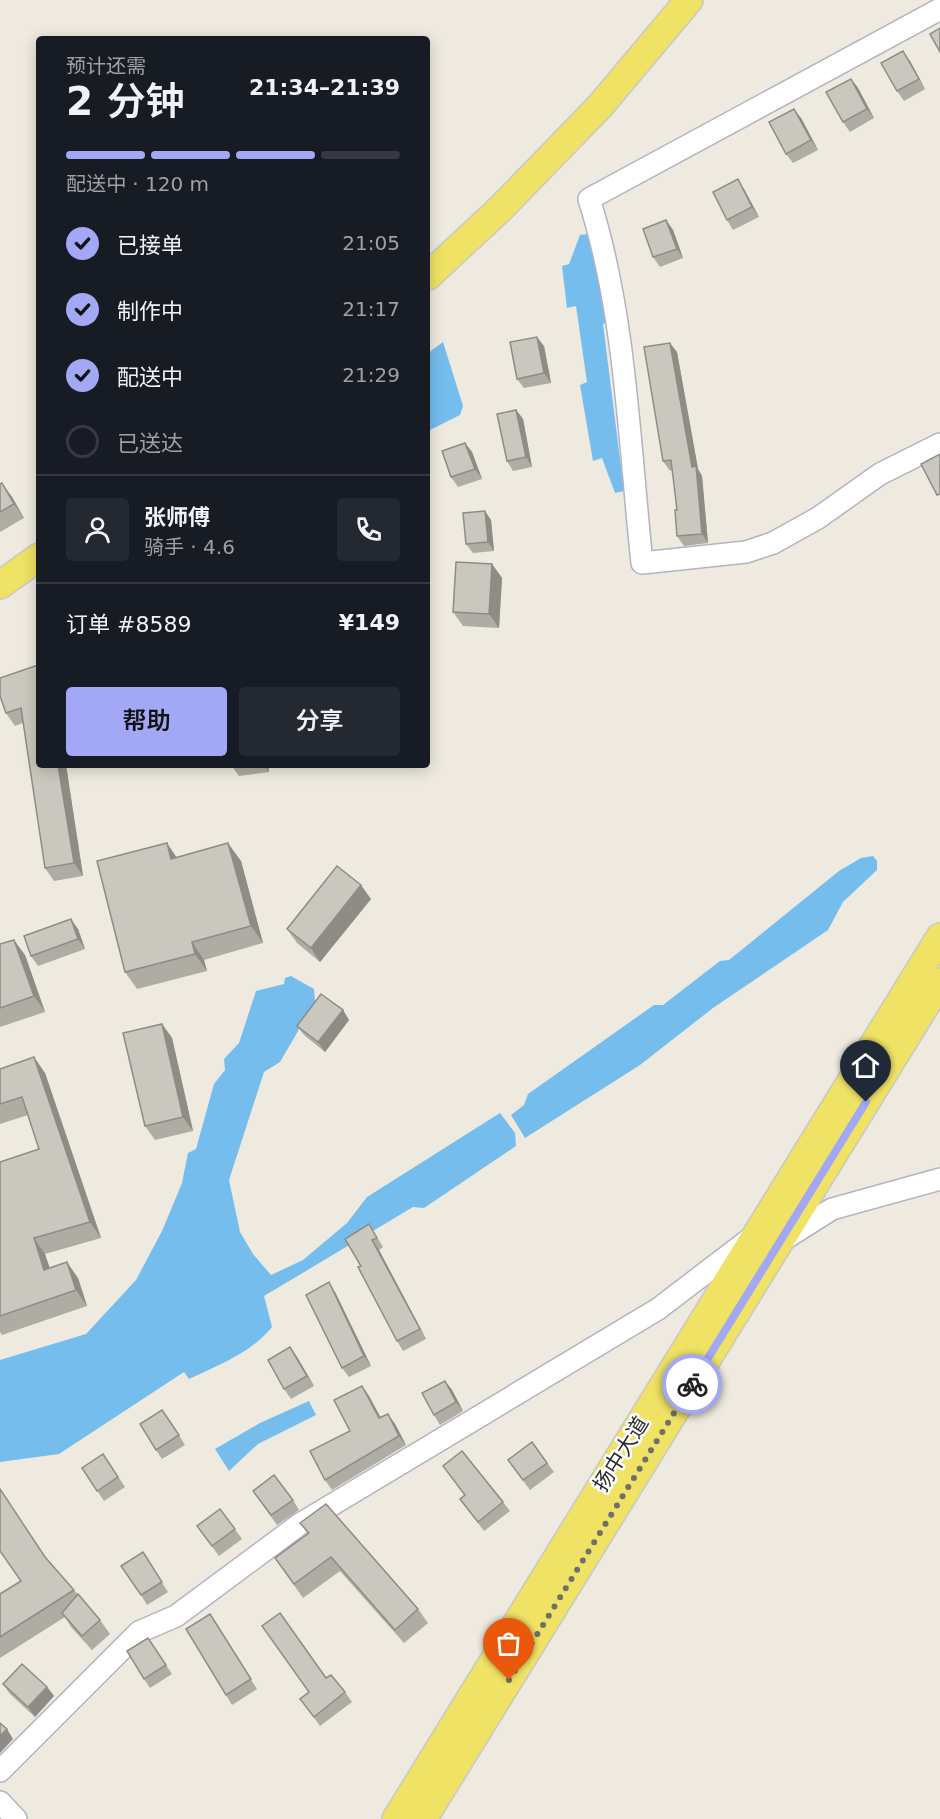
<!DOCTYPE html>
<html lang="zh">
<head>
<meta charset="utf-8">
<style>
	body { margin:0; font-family:"DejaVu Sans","Noto Sans SC",sans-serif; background:#242831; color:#f1f3f6; height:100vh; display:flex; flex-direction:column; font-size:22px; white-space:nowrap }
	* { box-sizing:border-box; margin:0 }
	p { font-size:20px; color:#9ea1a6 }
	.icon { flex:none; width:33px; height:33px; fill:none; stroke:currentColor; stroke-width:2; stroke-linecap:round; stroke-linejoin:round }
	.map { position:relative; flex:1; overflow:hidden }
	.sheet { position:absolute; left:36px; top:36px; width:394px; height:732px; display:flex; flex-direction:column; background:#171b24; border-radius:6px; box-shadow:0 3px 15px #0003 }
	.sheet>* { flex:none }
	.pin { position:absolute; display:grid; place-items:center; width:51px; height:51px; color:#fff; margin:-62px -26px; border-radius:50% 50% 50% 0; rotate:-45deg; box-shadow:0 0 6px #0007 }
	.pin .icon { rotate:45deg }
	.courier { position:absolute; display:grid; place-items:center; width:60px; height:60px; margin:-30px; border:4px solid #a3a8f6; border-radius:50%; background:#fff; color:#222; box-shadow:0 2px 8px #0007 }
	.overview em { font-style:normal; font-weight:600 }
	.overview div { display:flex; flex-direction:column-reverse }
	.overview { display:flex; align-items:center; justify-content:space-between; height:102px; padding:0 30px }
	h1 { font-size:39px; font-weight:600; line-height:45px }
	.bar { display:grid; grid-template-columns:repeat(4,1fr); gap:9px 6px; align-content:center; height:72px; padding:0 30px }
	.bar i { height:8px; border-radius:4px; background:#363941 }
	.bar .active { background:#a3a8f6 }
	.bar p { grid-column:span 4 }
	.line { display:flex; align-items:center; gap:15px; padding:0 30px; border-top:2px solid #363941 }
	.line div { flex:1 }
	.round { display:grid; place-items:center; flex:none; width:63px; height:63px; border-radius:6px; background:#242831 }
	ol { padding:0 30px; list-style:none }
	li { display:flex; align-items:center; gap:18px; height:66px }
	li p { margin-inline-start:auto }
	li .icon { padding:6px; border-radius:50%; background:#a3a8f6; color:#111; stroke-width:4 }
	li:last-child { color:#9ea1a6 }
	li i { width:33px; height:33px; border:3px solid #363941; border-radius:50% }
	.primary-button { display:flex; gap:12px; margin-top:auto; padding:12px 30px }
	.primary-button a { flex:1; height:69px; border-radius:6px; background:#a3a8f6; color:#111; font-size:24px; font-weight:600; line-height:69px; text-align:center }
	.primary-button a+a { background:#242831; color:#f1f3f6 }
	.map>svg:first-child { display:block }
	.water { fill:#75bded }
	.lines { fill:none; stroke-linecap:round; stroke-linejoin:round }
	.minor-casing { stroke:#b3b4c0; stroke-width:24 }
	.major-casing { stroke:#c8c8c8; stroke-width:30 }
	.minor { stroke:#fff; stroke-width:21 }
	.major { stroke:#efe264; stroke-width:27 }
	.wall { fill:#aeaca3 }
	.shaded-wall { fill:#8d8c85 }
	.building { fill:#cac8be; stroke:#8d8c85; stroke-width:1.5 }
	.done { stroke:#716f6c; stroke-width:6; stroke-dasharray:0 10.8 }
	.route { stroke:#a3a8f6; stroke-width:8 }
	.labels { text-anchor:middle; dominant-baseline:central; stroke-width:5; stroke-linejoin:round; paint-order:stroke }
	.street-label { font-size:21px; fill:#2d2d2d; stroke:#fff }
</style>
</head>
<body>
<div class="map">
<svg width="940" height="1819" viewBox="0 0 940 1819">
	<rect width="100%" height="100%" fill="#eeeae0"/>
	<g class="water">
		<path d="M589,234L610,322L603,324L624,491L615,493L602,458L593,461L580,385L587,382L576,306L567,308L562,266L569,264L580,235Z"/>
		<path d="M443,342L463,406L460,415L428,431V353Z"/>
		<path d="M873,856L877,861V870L843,902L828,930L713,1008L640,1065L525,1138L511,1115L524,1105L528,1094L654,1005H663L720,961L729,960L839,871L861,858Z"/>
		<path d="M291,976L314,989L315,1002L280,1062L264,1072L229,1180L240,1232L253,1254L271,1275L303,1260L347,1223L367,1197L500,1113L515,1133L516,1146L424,1208L413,1207L264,1296L272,1327C251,1353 219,1365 189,1379L184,1372L59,1454L0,1462V1360L86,1334L136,1280L162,1231L182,1183L188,1153L196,1149L214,1084L225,1070L224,1059L239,1043L256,991L284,984L285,978Z"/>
		<path d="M309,1401L316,1415L258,1444L229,1471L215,1449L260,1423Z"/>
	</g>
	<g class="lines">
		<g class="minor-casing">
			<g id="minor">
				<path d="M940,9L589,199C626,315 629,442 642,563L746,552L773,543L818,518L880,474L940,444"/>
				<path d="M783,1240L832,1209L940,1179"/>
				<path d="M0,1771L139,1632L176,1616L300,1524L658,1309L751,1238"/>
				<path d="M0,1802L16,1819"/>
			</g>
		</g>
		<g class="major-casing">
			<g id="major">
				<path d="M428,276L500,209L600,106L689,0"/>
				<path d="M0,585L39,557"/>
				<path d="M396,1819L940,937"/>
				<path d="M423,1819L940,982"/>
			</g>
		</g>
		<use href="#minor" class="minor"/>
		<use href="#major" class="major"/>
	</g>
	<g class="wall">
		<path d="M910,61L925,89L904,101L897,91Z"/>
		<path d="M851,79L858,88L874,118L850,132L843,122Z"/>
		<path d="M801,118L818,150L793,163L786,154Z"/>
		<path d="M744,189L759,217L733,230L727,220Z"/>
		<path d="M666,220L673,230L683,258L660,267L653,257Z"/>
		<path d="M544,346L551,383L524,388L517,379Z"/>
		<path d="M677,352L698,469L702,476L708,543L684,546L677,536V510L672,470L670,471L663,461Z"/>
		<path d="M516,410L523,419L532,467L513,471L507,461Z"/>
		<path d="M465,443L472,452L482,479L458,487L451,477Z"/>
		<path d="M0,484L12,497L24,518L0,532Z"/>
		<path d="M491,520L494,551L473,553L466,544Z"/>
		<path d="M492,564L502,578L499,628L463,626L453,612Z"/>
		<path d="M39,667V765H66L83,876L54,881L45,868L23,723L15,726L6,713Z"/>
		<path d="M231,765H268L269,772L239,776Z"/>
		<path d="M176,857L241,861L263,943L204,960L207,971L137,989L125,972Z"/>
		<path d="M371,899L320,962L297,943L287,929Z"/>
		<path d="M78,929L85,949L38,966L31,956Z"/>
		<path d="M0,944L25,955L45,1012L0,1027Z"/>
		<path d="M343,1010L349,1020L325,1052L304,1035L297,1026Z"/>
		<path d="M162,1024L172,1038L193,1131L155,1140L145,1126Z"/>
		<path d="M0,1069L45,1073L101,1238L45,1254L50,1268L78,1278L87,1306L2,1335L0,1332V1162L39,1149L28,1115L0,1124Z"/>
		<path d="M369,1224L383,1247L379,1250L426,1339L403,1351L397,1341L361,1266Z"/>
		<path d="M335,1292L371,1366L349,1377L342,1368Z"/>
		<path d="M297,1357L314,1386L291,1399L284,1389Z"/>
		<path d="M445,1381L452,1390L463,1411L440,1425L434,1415Z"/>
		<path d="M362,1386L369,1396L381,1418L395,1424L406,1445L332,1490L325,1480L350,1431Z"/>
		<path d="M169,1419L185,1445L162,1459L156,1450Z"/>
		<path d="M532,1442L554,1472L530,1490L508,1460Z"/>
		<path d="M103,1454L125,1487L104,1501L82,1468Z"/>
		<path d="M443,1466L503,1502L510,1511L484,1531L460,1499L465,1495Z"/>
		<path d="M253,1491L293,1500L299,1510L277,1525Z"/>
		<path d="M220,1509L242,1539L219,1556L197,1526Z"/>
		<path d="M300,1523L418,1609L428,1623L404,1643L340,1571L303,1598L275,1558L308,1534Z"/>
		<path d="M47,1559L100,1620L110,1634L92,1650L71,1627L65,1617L0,1658V1594L21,1581Z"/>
		<path d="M149,1562L168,1592L147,1605L141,1595Z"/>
		<path d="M216,1623L257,1689L232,1705L226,1695Z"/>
		<path d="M148,1638L172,1674L150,1688L144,1679Z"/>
		<path d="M326,1678L345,1692L352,1702L320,1726L300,1699Z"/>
		<path d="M3,1684L47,1687L54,1696L35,1717L10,1694Z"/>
	</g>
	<g class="shaded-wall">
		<path d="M903,51L910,61L925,89L919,79Z"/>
		<path d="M851,79L858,88L874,118L867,109Z"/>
		<path d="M794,109L801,118L818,150L811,140Z"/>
		<path d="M738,179L744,189L759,217L752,207Z"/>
		<path d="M666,220L673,230L683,258L677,249Z"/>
		<path d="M537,337L544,346L551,383L544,373Z"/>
		<path d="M670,343L677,352L698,469L702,476L708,543L702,534L692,467Z"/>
		<path d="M516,410L523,419L532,467L526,457Z"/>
		<path d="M465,443L472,452L482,479L475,469Z"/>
		<path d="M2,483L12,497L24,518L14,504Z"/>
		<path d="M485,511L491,520L494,551L488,542Z"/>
		<path d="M492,564L502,578L499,628L489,614Z"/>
		<path d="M58,765H66L83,876L74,863Z"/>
		<path d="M264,765H268L269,772Z"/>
		<path d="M167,843L179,861L171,859Z"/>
		<path d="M228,843L241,861L263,943L251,926Z"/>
		<path d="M361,885L371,899L320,962L311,948Z"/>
		<path d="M71,919L78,929L85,949L78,939Z"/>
		<path d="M14,940L25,955L45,1012L34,996Z"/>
		<path d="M192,942L204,960L207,971L195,954Z"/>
		<path d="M343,1010L349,1020L325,1052L318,1042Z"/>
		<path d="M162,1024L172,1038L193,1131L183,1117Z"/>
		<path d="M34,1057L45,1073L101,1238L90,1222Z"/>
		<path d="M34,1238L45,1254L55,1286L44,1270Z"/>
		<path d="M372,1240L379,1250L426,1339L420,1329Z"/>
		<path d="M67,1262L78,1278L87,1306L76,1290Z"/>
		<path d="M329,1282L335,1292L371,1366L364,1356Z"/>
		<path d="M290,1347L297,1357L314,1386L307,1376Z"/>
		<path d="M445,1381L452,1390L463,1411L456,1402Z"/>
		<path d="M362,1386L369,1396L386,1428L379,1418Z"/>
		<path d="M388,1414L395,1424L406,1445L399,1436Z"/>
		<path d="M47,1687L54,1696L35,1717L28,1707Z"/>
		<path d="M7,1729L13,1739L0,1753V1736Z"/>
	</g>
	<g class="building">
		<path d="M940,28V52L930,34Z"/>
		<path d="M903,51L919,79L897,91L881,63Z"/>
		<path d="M851,79L867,109L843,122L826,92Z"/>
		<path d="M794,109L811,140L786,154L769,122Z"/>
		<path d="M738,179L752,207L727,220L713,192Z"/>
		<path d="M666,220L677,249L653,257L643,229Z"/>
		<path d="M537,337L544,373L517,379L510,342Z"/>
		<path d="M670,343L692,467L696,466L702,534L677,536L675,510H677L671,460L663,461L644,347Z"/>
		<path d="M516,410L526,457L507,461L497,414Z"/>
		<path d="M465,443L475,469L451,477L442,451Z"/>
		<path d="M940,454V494L937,495L921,464Z"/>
		<path d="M2,483L14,504L0,512V484Z"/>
		<path d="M485,511L488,542L466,544L463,513Z"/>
		<path d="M456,562L492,564L489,614L453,612Z"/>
		<path d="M38,665L39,670V765H58L74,863L45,868L21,708L6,713L0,696V678Z"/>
		<path d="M167,843L171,859L228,843L251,926L192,942L195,954L125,972L97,861Z"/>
		<path d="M337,866L361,885L311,948L287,929Z"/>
		<path d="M71,919L78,939L31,956L24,936Z"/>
		<path d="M14,940L34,996L0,1008V944Z"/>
		<path d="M321,994L343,1010L318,1042L297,1026Z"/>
		<path d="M162,1024L183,1117L145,1126L123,1033Z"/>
		<path d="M34,1057L90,1222L34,1238L44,1270L67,1262L76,1290L0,1316V1162L39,1149L22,1097L0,1104V1069Z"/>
		<path d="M369,1224L377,1238L372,1240L420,1329L397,1341L358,1267L361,1266L345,1239Z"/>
		<path d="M329,1282L364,1356L342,1368L306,1295Z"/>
		<path d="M290,1347L307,1376L284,1389L268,1360Z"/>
		<path d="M445,1381L456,1402L434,1415L422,1393Z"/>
		<path d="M362,1386L379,1418L388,1414L399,1436L325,1480L310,1451L350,1431L334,1400Z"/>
		<path d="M162,1410L179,1435L156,1450L140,1424Z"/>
		<path d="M532,1442L547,1463L523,1480L508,1460Z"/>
		<path d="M462,1451L503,1502L478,1522L460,1499L465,1495L443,1466Z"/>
		<path d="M103,1454L118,1477L97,1491L82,1468Z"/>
		<path d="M274,1475L293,1500L271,1515L253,1491Z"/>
		<path d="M0,1489L45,1557L74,1590L0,1637V1594L21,1581L0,1551Z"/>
		<path d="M326,1504L418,1609L395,1630L331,1557L294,1584L275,1558L309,1533L300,1523Z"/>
		<path d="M220,1509L235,1529L212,1546L197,1526Z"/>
		<path d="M143,1552L162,1582L141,1595L121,1566Z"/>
		<path d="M78,1594L100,1620L82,1636L62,1613Z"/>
		<path d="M280,1613L326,1678L331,1675L345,1692L314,1717L300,1699L309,1692L262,1626Z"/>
		<path d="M210,1614L251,1679L226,1695L186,1629Z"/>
		<path d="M148,1638L166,1665L144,1679L127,1651Z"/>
		<path d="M22,1664L47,1687L28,1707L3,1684Z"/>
		<path d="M0,1723L7,1729L0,1736Z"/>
	</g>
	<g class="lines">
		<path class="done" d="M509,1680L692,1384"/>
		<path class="route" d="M692,1384L866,1102"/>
	</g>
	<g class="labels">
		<g class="street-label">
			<text transform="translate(621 1454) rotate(-58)">扬中大道</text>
		</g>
	</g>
</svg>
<div class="pin" style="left:509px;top:1680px;background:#ea580c"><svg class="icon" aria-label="bag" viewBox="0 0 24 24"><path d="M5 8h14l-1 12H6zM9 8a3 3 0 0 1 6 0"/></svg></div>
<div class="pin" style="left:866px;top:1102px;background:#1f2937"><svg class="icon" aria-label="home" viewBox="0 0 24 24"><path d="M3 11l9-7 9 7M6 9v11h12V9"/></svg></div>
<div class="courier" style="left:692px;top:1384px"><svg class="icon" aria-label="bike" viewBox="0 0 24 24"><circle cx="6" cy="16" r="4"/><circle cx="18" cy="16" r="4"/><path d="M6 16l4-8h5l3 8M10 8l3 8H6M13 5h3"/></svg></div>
<section class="sheet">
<div class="overview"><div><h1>2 分钟</h1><p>预计还需</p></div><em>21:34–21:39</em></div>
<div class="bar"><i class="active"></i><i class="active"></i><i class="active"></i><i></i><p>配送中 · 120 m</p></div>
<ol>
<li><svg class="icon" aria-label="check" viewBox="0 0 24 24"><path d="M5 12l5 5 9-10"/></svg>已接单<p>21:05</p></li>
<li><svg class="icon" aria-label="check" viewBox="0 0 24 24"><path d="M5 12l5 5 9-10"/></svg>制作中<p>21:17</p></li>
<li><svg class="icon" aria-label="check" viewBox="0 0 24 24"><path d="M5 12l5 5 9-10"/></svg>配送中<p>21:29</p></li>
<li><i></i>已送达</li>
</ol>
<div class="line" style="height:108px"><a class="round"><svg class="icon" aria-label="person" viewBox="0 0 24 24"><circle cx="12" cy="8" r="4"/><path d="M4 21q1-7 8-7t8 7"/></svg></a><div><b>张师傅</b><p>骑手 · 4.6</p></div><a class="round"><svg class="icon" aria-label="phone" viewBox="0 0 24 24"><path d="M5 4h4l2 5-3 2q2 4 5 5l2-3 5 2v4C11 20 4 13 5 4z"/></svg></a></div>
<div class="line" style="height:78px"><div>订单 #8589</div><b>¥149</b></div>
<div class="primary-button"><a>帮助</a><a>分享</a></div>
</section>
</div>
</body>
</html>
